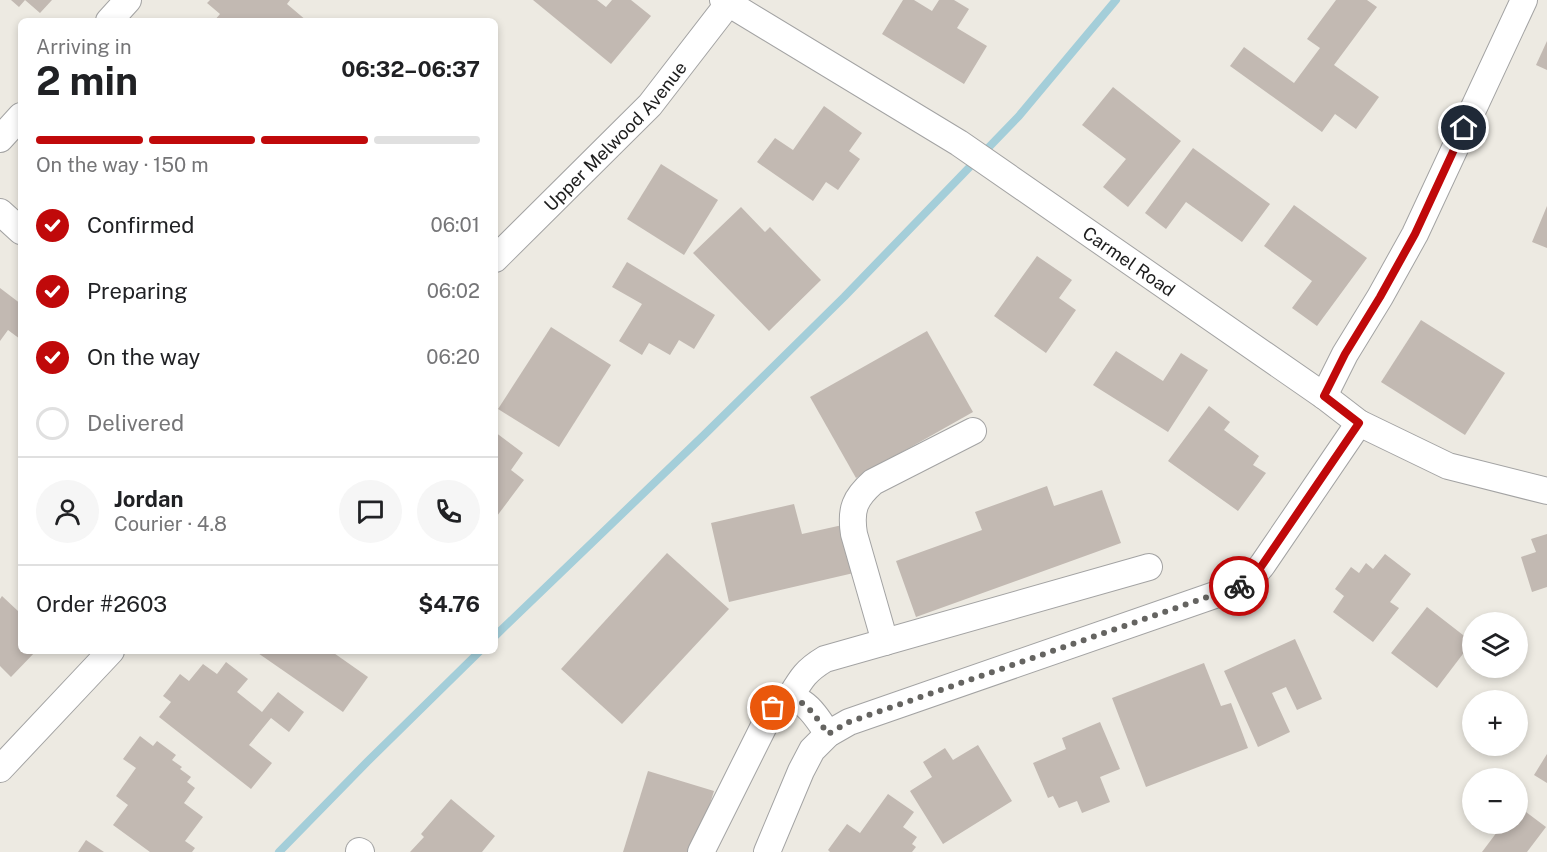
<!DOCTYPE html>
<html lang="en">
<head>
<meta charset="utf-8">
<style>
	body { margin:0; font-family:"Public Sans",sans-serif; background:#f6f6f6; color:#202124; height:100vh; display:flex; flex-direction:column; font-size:22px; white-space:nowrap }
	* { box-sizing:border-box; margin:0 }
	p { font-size:20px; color:#757577 }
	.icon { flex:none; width:33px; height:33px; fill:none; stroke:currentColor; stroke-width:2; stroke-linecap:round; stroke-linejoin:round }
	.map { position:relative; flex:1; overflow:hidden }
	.details { position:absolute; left:18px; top:18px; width:480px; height:636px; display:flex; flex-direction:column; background:#fff; border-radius:9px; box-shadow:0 3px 9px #0003 }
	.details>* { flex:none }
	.controls { position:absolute; left:1462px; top:612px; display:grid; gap:12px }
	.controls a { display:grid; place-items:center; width:66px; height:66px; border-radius:50%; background:#fff; box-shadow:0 3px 9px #0003; font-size:30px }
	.pin { position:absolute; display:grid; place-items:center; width:51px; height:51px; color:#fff; margin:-26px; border:3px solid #fff; border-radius:50%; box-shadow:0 2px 6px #0007 }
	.courier { position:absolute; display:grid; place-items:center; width:60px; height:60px; margin:-30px; border:4px solid #c0090a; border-radius:50%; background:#fff; color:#222; box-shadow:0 2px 8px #0007 }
	.overview em { font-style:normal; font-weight:700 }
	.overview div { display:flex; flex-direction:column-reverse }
	.overview { display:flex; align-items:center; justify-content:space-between; height:102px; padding:0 18px }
	h1 { font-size:39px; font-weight:700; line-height:45px }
	.bar { display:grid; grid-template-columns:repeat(4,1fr); gap:9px 6px; align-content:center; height:72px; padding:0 18px }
	.bar i { height:8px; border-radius:4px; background:#e0e0e0 }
	.bar .current { background:#c0090a }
	.bar p { grid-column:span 4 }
	.line { display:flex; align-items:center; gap:15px; padding:0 18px; border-top:2px solid #e0e0e0 }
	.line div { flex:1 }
	.round { display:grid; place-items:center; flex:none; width:63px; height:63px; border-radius:32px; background:#f6f6f6 }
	ol { padding:0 18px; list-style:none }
	li { display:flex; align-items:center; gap:18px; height:66px }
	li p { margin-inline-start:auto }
	li .icon { padding:6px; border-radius:50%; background:#c0090a; color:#fff; stroke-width:4 }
	li:last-child { color:#757577 }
	li i { width:33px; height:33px; border:3px solid #e0e0e0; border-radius:50% }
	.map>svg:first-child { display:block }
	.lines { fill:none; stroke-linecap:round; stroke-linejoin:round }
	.stream { stroke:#a4ced9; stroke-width:8 }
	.building { fill:#c2b9b2 }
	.minor-casing { stroke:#a3a3a3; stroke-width:28 }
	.minor { stroke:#fff; stroke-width:26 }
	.done { stroke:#656461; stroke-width:6; stroke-dasharray:0 10.8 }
	.route { stroke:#c0090a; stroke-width:8 }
	.labels { text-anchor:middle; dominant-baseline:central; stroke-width:6; stroke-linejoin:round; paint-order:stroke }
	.street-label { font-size:18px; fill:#1c1c1c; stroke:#fff }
</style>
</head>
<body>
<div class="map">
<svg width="1547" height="852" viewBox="0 0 1547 852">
	<rect width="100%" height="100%" fill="#edeae2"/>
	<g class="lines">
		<g class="stream">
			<path d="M495,636L704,435L844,297L1019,116L1116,0"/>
			<path d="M279,852L368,761L480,651"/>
		</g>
	</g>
	<g class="building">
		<path d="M11,0H52L40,13L25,0L19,7Z"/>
		<path d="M210,0H290L287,4L307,21H214L220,14L207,3Z"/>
		<path d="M533,0H597L606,7L612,0H631L651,16L611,64Z"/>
		<path d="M903,0H914L932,11L939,0H954L969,9L957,28L987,46L964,84L882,34Z"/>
		<path d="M1336,0H1367L1377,7L1334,65L1379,97L1356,129L1335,114L1322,132L1230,66L1244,47L1294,83L1320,48L1307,39Z"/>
		<path d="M1547,41V70L1536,65Z"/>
		<path d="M1113,87L1181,141L1128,207L1103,187L1126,159L1082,125Z"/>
		<path d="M824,106L862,133L849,151L860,159L838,190L826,182L813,201L757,162L775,138L793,150Z"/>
		<path d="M1193,148L1270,204L1242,242L1186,202L1166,229L1145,213Z"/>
		<path d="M661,164L718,200L684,255L627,219Z"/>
		<path d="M1294,205L1367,258L1317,326L1292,308L1312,281L1264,246Z"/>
		<path d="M1547,206V248L1532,242Z"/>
		<path d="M741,207L765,232L770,227L821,280L769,331L693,253Z"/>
		<path d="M1037,256L1072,280L1059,298L1076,310L1046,353L994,316Z"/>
		<path d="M627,262L715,315L694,349L679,340L670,355L649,343L642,355L619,341L642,304L612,287Z"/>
		<path d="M0,288L21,304L20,339L8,330L0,341Z"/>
		<path d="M1421,320L1505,373L1465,435L1381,382Z"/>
		<path d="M551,327L611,365L559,447L498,409Z"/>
		<path d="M927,331L973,412L856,478L810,397Z"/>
		<path d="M1116,351L1163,381L1181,353L1208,370L1168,432L1093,385Z"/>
		<path d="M1209,406L1230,422L1224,430L1259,456L1253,465L1266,473L1238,511L1168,461Z"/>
		<path d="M495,432L523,453L511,470L524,480L497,516L495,514Z"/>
		<path d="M1047,486L1054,506L1102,490L1121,543L916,617L896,561L982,530L975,512Z"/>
		<path d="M794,504L802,534L847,524L858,572L729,602L711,523Z"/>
		<path d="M1547,534V587L1532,592L1521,557L1536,552L1531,539Z"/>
		<path d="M667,553L729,609L622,724L561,669Z"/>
		<path d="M1385,554L1411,574L1390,602L1399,608L1373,642L1333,612L1344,596L1335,589L1351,567L1359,573L1366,563L1373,569Z"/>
		<path d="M2,596L19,612L21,609V651H36L11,677L0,666V599Z"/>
		<path d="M1427,607L1472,642L1437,688L1391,653Z"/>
		<path d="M1295,639L1322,699L1297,710L1286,687L1272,693L1290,732L1258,747L1224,671Z"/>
		<path d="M255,651H331L368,677L343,712Z"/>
		<path d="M226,662L248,679L237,692L262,712L278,692L304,712L289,732L271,718L249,745L272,763L251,789L159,717L171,702L163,696L180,674L189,681L203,664L217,674Z"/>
		<path d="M1204,663L1221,706L1231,703L1248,748L1146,787L1112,698Z"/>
		<path d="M1100,722L1120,769L1100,777L1110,802L1082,813L1077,801L1059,808L1053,796L1048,798L1033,763L1066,749L1062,738Z"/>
		<path d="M140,736L153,746L157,741L176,755L172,760L182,767L180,769L191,777L187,782L195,788L184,803L203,817L185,841L195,848L192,852H150L113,825L128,805L116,796L136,768L123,759Z"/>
		<path d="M978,745L1012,801L943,844L910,791L932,777L923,762L945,748L953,760Z"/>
		<path d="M1547,754V783L1534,775Z"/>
		<path d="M648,771L714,791L695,852H623Z"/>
		<path d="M888,794L914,812L903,827L917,837L912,844L916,847L912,852H830L828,850L847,824L860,833Z"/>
		<path d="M451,799L495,836L482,852H410L424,837L421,834Z"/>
		<path d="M1518,806L1546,827L1527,852H1482L1503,824H1518Z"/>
		<path d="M86,840L104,852H78Z"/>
	</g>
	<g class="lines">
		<g class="minor-casing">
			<g id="minor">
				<path id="s1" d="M723,0L959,143L1324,396L1359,423L1448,466L1547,491"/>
				<path d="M109,21L128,0"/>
				<path d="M0,139L21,116"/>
				<path d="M0,212L21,231"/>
				<path id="s2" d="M495,259L650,105L728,4"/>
				<path d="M1324,396L1345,354L1380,297L1415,234L1524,0"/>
				<path d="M885,642L854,534C850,509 855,498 873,482L973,431"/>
				<path d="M789,699C801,679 805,671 825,659L1149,567"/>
				<path d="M0,769L111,651"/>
				<path d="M359,851L361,852"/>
				<path d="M701,852L773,708C798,684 815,715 828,734"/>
				<path d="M767,852L801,771L812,750L828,734L849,722L1235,588C1248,582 1255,575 1263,564L1359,423"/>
			</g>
		</g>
		<use href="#minor" class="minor"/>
	</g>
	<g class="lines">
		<path class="done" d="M773,708C798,684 814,715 828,734L849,722L1239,586"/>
		<path class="route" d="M1239,586L1247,582L1256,574L1359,423L1324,396L1345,354L1380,297L1415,234L1464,128"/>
	</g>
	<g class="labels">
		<g class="street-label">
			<text stroke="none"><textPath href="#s2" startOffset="172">Upper Melwood Avenue</textPath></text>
			<text stroke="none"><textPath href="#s1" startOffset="483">Carmel Road</textPath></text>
		</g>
	</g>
</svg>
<div class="controls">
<a><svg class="icon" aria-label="layers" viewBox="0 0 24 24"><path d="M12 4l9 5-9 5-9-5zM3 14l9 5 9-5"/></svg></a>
<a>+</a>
<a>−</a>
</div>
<div class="pin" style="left:773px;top:708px;background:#ea580c"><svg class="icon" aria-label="bag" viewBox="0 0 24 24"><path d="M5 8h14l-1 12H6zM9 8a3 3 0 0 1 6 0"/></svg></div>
<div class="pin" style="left:1464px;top:128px;background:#1f2937"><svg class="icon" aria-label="home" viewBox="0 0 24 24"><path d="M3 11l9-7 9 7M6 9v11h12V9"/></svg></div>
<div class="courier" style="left:1239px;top:586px"><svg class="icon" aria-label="bike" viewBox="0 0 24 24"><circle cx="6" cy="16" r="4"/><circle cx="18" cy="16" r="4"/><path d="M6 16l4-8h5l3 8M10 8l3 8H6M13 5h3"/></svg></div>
<section class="details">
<div class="overview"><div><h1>2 min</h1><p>Arriving in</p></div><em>06:32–06:37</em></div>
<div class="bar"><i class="current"></i><i class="current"></i><i class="current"></i><i></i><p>On the way · 150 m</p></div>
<ol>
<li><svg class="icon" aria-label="check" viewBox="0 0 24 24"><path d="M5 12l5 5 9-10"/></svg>Confirmed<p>06:01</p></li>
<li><svg class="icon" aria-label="check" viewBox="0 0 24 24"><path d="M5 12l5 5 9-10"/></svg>Preparing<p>06:02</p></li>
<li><svg class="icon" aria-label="check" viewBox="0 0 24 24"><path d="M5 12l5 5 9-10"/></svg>On the way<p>06:20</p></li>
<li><i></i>Delivered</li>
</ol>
<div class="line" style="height:108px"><a class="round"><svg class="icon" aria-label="person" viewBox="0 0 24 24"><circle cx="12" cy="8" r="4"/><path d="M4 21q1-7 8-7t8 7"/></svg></a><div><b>Jordan</b><p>Courier · 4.8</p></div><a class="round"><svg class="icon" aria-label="chat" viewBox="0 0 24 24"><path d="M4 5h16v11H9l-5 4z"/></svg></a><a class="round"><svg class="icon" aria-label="phone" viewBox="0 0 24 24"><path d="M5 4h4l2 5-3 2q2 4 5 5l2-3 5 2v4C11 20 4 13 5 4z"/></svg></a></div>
<div class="line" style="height:78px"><div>Order #2603</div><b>$4.76</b></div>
</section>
</div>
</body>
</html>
